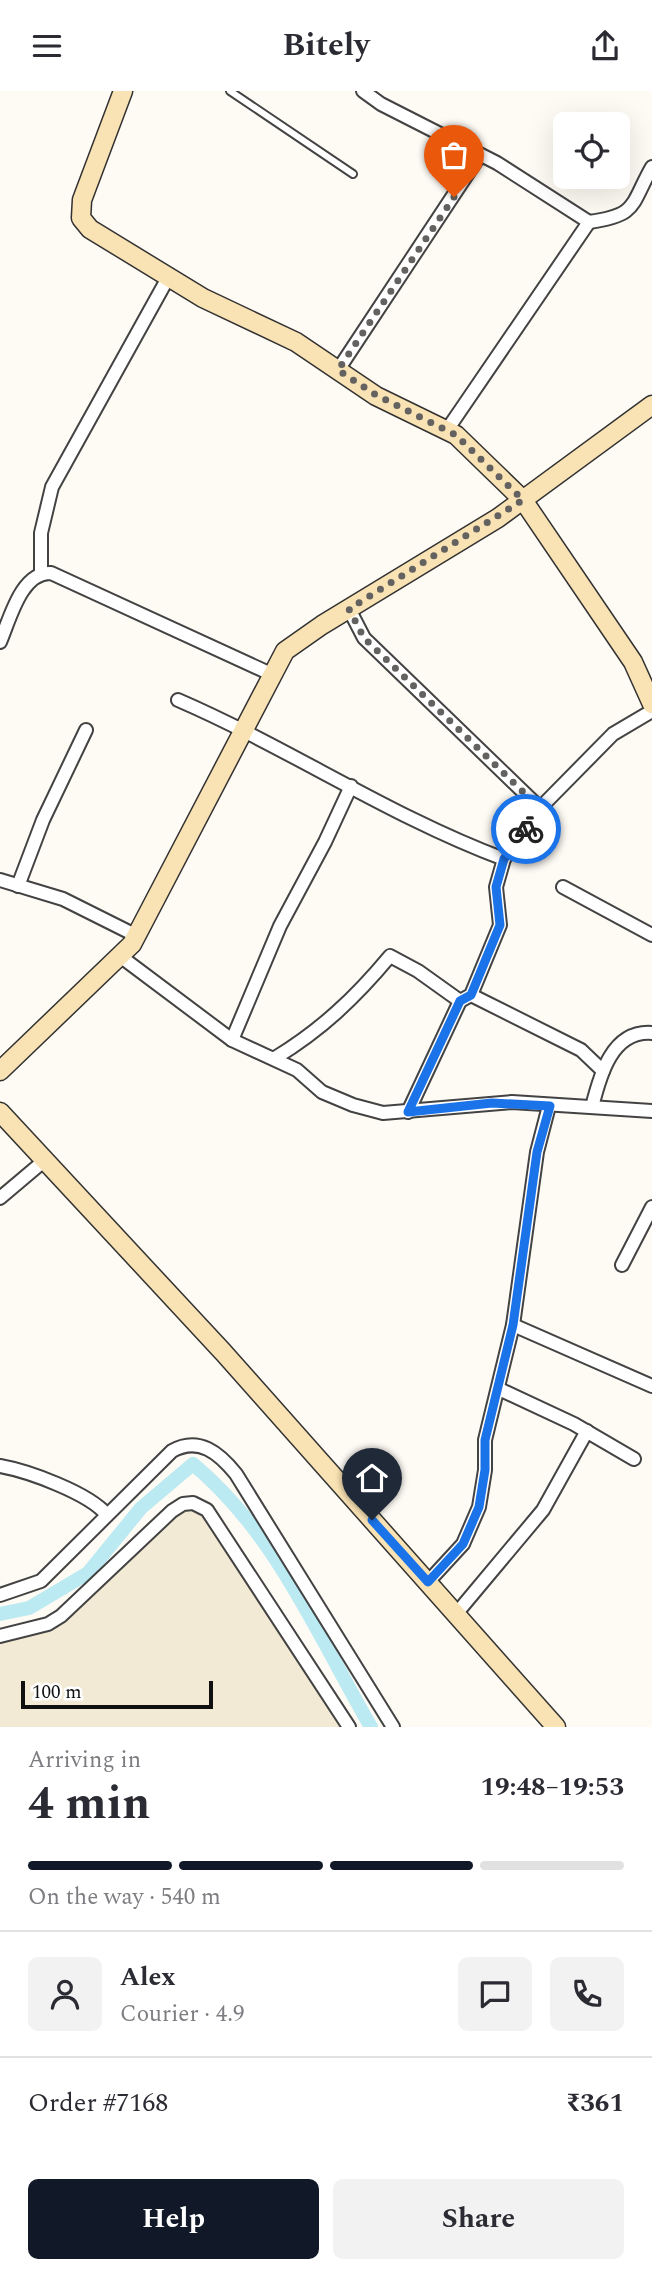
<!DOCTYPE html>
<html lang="en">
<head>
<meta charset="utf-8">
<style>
	body { margin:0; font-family:Spectral,serif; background:#f2f2f3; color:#2b2b33; height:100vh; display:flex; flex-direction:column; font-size:26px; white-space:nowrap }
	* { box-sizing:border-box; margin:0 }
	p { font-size:23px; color:#7c7c81 }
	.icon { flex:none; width:38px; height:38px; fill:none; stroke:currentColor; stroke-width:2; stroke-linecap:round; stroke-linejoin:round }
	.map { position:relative; height:1636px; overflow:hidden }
	.panel { display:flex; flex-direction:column; background:#fff; flex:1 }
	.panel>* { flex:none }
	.tools { position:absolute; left:553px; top:21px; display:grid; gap:14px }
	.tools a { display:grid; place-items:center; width:77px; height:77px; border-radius:10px; background:#fff; box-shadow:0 7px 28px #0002; font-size:35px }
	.scale { position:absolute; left:21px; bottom:18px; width:192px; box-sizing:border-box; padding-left:7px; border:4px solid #101010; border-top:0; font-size:19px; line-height:24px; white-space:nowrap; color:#101010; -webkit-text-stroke:5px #fff; paint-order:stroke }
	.pin { position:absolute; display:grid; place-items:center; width:60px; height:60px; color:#fff; margin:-72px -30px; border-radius:50% 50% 50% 0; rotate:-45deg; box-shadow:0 0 7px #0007 }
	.pin .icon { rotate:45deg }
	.courier { position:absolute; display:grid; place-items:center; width:70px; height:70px; margin:-35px; border:5px solid #1a73e8; border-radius:50%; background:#fff; color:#222; box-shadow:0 2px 9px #0007 }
	.headline em { font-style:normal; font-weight:700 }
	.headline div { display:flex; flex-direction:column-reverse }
	.headline { display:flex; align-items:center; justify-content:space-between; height:119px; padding:0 28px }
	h1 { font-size:46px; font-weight:700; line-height:52px }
	.bar { display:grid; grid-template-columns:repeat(4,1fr); gap:10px 7px; align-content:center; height:84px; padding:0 28px }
	.bar i { height:9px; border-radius:5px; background:#e1e1e2 }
	.bar .selected { background:#111827 }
	.bar p { grid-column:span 4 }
	.line { display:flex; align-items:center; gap:18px; padding:0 28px; border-top:2px solid #e1e1e2 }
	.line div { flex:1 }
	.round { display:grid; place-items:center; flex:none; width:74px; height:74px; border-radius:10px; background:#f2f2f3 }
	.primary-button { display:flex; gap:14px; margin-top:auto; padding:14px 28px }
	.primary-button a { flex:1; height:80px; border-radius:10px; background:#111827; color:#fff; font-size:28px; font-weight:700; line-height:80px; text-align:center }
	.primary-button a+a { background:#f2f2f3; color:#2b2b33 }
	header { display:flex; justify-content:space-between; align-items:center; height:91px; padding:0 28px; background:#fff; font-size:32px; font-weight:700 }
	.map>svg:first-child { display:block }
	.farmland { fill:#f3ead5 }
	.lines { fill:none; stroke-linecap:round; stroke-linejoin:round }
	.canal { stroke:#bbeaf2; stroke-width:14 }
	.lane-casing { stroke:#434343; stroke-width:10 }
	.street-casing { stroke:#434343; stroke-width:16 }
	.secondary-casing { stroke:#323232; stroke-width:21 }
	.lane { stroke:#fff; stroke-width:6 }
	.street { stroke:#fff; stroke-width:12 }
	.secondary { stroke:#f9e2b3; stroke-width:18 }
	.done { stroke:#636260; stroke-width:7; stroke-dasharray:0 12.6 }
	.route { stroke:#1a73e8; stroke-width:9 }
</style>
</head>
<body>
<header><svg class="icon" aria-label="menu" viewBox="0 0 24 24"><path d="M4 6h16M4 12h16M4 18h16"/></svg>Bitely<svg class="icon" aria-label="share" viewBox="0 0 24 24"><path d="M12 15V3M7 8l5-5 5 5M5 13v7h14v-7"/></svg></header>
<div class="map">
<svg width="652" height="1636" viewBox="0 0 652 1636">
	<rect width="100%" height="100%" fill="#fefaf4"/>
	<path class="farmland" d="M178,1406L205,1417L349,1636H0V1549L61,1532L132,1464Z"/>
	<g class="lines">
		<path class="canal" d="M0,1523L29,1517L88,1482L141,1417L193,1373C276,1442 318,1545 371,1636"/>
		<g class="lane-casing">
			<path id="lane" d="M230,0L353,83"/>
		</g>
		<g class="street-casing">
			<g id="street">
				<path d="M363,0L381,13L497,72L589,131L447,339"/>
				<path d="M589,131C638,124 630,115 652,76"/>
				<path d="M338,279L480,64"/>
				<path d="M41,482V442L52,396L169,185"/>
				<path d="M349,518L364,547L541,718"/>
				<path d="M0,551C10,528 21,481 51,482L271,583"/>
				<path d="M178,609C289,657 391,726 504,768"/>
				<path d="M0,789L63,808L137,845"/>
				<path d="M18,795L43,729L86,639"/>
				<path d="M563,796L652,844"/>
				<path d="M120,865L232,949L297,979L322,1001L353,1014L383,1022L512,1011L652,1020"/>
				<path d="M471,904L581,959L603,980"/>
				<path d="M232,949L280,835L325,751L351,695"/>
				<path d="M275,967C321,939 355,907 390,865L418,880L460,910L471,904L500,834L496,796L504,768L547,710L613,643L652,620"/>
				<path d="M592,1016C600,984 612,939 652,942"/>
				<path d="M408,1021L460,910"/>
				<path d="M0,1107L45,1069"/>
				<path d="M622,1174L652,1116"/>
				<path d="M513,1234L652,1295"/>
				<path d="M499,1298L574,1333L634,1368"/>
				<path d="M0,1375C28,1380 89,1402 107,1424"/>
				<path d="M428,1491L463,1453L479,1416L485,1379V1349L513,1234L537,1061L549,1015"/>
				<path d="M0,1504L41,1490L172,1360C199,1345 219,1362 236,1383L393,1636"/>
				<path d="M456,1523L543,1419L587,1340"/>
				<path d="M0,1545L48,1533L61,1525L172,1420L183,1413L193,1412L207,1419L349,1636"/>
			</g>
		</g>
		<g class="secondary-casing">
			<g id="secondary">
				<path d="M123,0L82,109L81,127L90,138L203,207L296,251L376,305L456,344L523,409L633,571L652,613"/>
				<path d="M0,980L132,853L285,560L322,534L498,427L652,314"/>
				<path d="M0,1021L223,1261L556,1636"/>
			</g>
		</g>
		<use href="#lane" class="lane"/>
		<use href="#street" class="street"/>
		<use href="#secondary" class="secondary"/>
	</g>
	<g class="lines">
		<path class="done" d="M454,106L338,279L376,304L456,344L523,409L349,518L364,547L541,718L526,738"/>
		<path class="route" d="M372,1429L428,1491L463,1453L479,1416L485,1379V1349L513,1234L537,1061L550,1015L492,1012L408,1021L460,910L471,904L500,834L496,796L504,768L526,738"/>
	</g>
</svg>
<div class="tools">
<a><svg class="icon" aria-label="locate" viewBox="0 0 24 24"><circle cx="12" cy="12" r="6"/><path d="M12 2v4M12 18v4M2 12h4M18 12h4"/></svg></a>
</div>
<div class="scale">100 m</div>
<div class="pin" style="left:454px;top:106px;background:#ea580c"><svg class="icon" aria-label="bag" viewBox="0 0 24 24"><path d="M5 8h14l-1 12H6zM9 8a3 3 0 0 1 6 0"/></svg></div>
<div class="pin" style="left:372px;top:1429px;background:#1f2937"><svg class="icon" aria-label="home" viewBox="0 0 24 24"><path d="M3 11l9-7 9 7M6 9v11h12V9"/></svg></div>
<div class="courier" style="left:526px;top:738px"><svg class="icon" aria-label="bike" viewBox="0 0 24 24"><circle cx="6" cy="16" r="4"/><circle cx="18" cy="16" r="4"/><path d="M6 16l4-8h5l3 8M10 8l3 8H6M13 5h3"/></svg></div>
</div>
<section class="panel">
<div class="headline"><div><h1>4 min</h1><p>Arriving in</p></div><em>19:48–19:53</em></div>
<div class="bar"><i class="selected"></i><i class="selected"></i><i class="selected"></i><i></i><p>On the way · 540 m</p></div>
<div class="line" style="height:126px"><a class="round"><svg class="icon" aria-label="person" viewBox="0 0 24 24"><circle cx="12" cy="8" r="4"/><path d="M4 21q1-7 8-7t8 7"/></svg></a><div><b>Alex</b><p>Courier · 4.9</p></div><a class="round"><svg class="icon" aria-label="chat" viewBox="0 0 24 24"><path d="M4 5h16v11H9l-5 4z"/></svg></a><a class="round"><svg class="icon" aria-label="phone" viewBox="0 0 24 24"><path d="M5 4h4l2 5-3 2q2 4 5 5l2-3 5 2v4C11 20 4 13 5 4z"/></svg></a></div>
<div class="line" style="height:91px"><div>Order #7168</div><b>₹361</b></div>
<div class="primary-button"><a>Help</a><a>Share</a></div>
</section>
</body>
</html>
